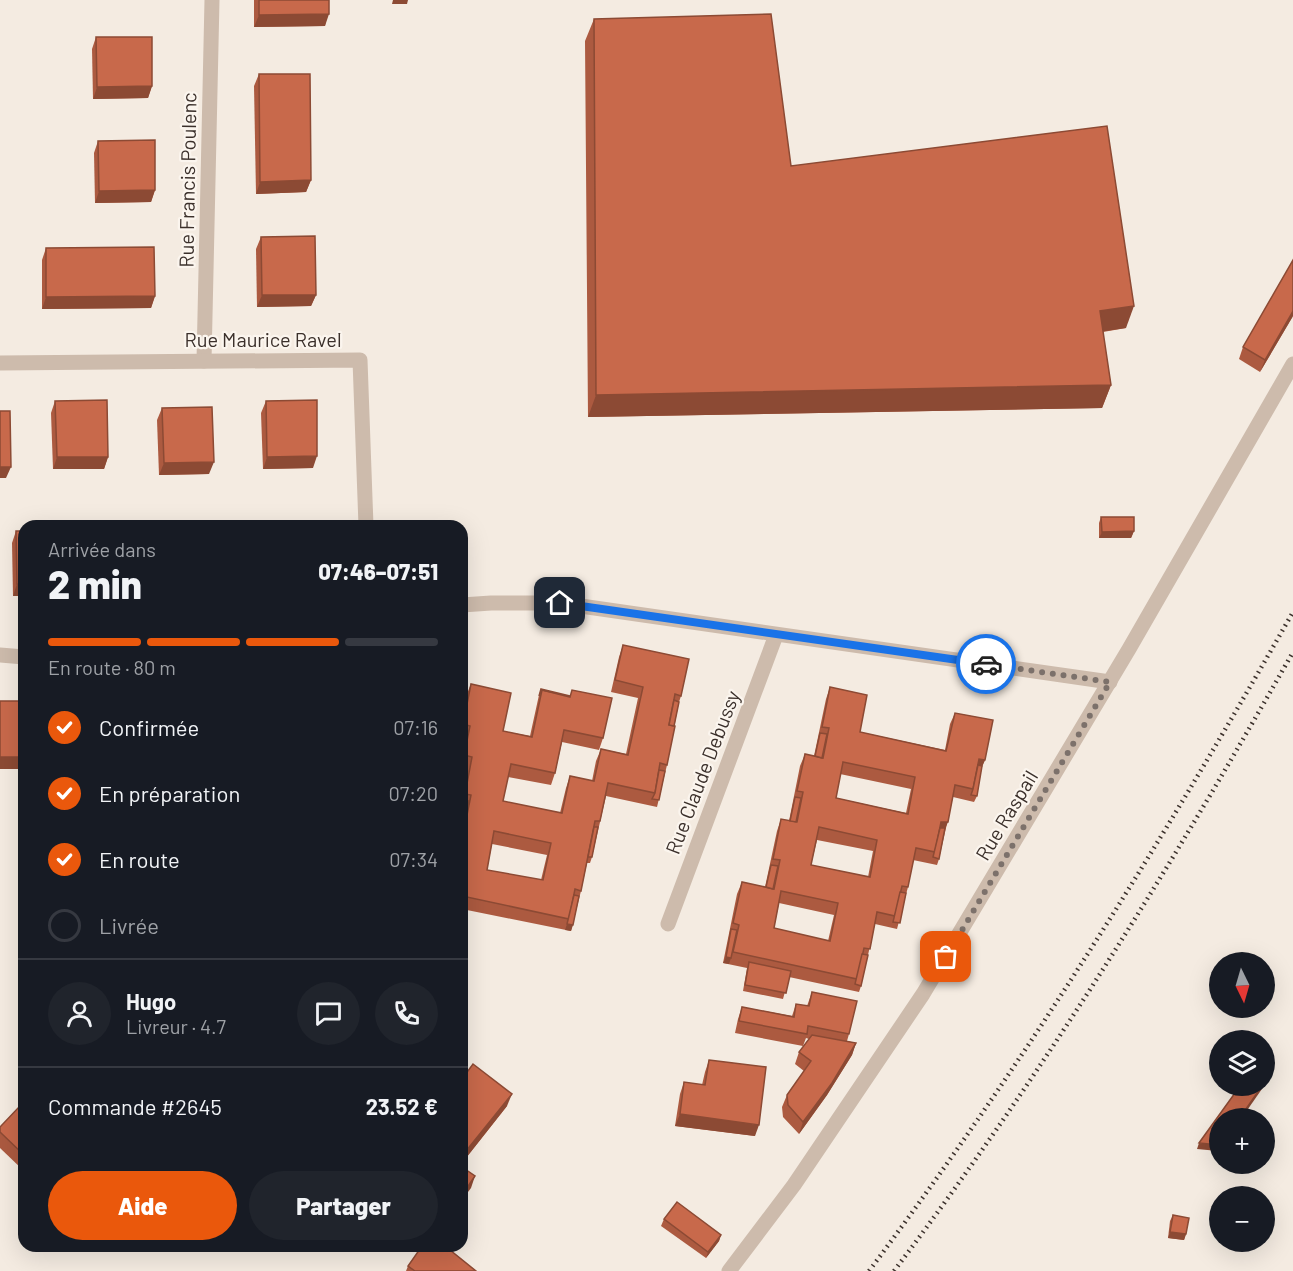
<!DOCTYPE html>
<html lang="fr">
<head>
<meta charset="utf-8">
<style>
	body { margin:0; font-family:Barlow,sans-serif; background:#20242c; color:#f1f3f6; height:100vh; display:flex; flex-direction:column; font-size:22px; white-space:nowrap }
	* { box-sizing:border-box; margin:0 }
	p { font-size:20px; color:#9ea1a6 }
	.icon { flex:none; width:33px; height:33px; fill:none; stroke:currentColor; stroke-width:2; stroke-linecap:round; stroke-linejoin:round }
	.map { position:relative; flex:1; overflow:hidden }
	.sheet { position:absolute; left:18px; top:520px; width:450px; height:732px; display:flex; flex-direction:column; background:#171b24; border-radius:18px; box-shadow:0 6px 24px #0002 }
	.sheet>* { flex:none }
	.needle { width:39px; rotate:175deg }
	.tools { position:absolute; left:1209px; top:952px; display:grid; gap:12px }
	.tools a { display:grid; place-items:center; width:66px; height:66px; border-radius:50%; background:#171b24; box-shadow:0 6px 24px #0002; font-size:30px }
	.pin { position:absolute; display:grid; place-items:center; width:51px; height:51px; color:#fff; margin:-26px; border-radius:12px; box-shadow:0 3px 9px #0006 }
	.courier { position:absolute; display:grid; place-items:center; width:60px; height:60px; margin:-30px; border:4px solid #1a73e8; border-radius:50%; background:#fff; color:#222; box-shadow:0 2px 8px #0007 }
	.head em { font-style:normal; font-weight:800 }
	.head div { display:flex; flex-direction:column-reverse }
	.head { display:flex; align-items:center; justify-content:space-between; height:102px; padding:0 30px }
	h1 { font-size:39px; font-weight:800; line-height:45px }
	.bar { display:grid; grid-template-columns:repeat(4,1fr); gap:9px 6px; align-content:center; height:72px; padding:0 30px }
	.bar i { height:8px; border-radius:4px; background:#363941 }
	.bar .selected { background:#ea580c }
	.bar p { grid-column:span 4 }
	.line { display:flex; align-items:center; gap:15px; padding:0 30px; border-top:2px solid #363941 }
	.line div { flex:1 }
	.round { display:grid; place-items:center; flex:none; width:63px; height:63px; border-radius:32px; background:#20242c }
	ol { padding:0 30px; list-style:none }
	li { display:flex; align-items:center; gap:18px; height:66px }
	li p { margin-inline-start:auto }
	li .icon { padding:6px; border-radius:50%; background:#ea580c; color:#fff; stroke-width:4 }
	li:last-child { color:#9ea1a6 }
	li i { width:33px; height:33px; border:3px solid #363941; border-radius:50% }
	.primary-button { display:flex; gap:12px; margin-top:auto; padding:12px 30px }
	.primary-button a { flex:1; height:69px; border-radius:36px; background:#ea580c; color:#fff; font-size:24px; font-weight:800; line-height:69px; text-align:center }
	.primary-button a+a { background:#20242c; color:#f1f3f6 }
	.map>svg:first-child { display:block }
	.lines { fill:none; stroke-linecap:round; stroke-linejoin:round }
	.minor { stroke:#cdbbac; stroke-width:15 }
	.rail { stroke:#3b302b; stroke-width:4.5; stroke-dasharray:1.5 4.5; stroke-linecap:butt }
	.wall { fill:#ac5a40; fill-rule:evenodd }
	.shaded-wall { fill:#8c4a34 }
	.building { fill:#c8694b; stroke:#8c4a34; stroke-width:1.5; fill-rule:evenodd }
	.done { stroke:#7c716b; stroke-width:6; stroke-dasharray:0 10.8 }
	.route { stroke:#1a73e8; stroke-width:8 }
	.labels { text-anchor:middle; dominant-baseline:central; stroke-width:4.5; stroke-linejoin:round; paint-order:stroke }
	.street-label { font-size:20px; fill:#3b302b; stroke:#fbf5ee }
</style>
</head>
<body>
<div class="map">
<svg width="1293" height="1271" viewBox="0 0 1293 1271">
	<rect width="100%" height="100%" fill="#f4ebe1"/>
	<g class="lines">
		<g class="minor">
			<path d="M204,361L212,0"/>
			<path d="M0,363L360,360L366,526"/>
			<path d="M462,605L491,603H560L1110,682"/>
			<path d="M0,655L24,657"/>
			<path d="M668,924L776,635"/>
			<path d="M729,1271L794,1185L923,994L1129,649L1293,364"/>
		</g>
		<g class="rail">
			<path d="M869,1271C1026,1061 1164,839 1293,612"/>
			<path d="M894,1271C1042,1075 1172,866 1293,652"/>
		</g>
	</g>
	<g class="wall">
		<path d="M254,0H329L325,26L254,27Z"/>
		<path d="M594,19L791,166L1126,328L1103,332L1111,385L1102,408L588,417L585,41Z"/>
		<path d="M96,37L152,86L148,98L93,99L92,49Z"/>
		<path d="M259,74L311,180L306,192L256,194L254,86Z"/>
		<path d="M98,141L155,190L151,202L95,203L94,153Z"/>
		<path d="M261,237L316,295L311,306L257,307L256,249Z"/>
		<path d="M46,248L155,296L151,308L42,309V260Z"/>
		<path d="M1293,316L1260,372L1239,359L1243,347Z"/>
		<path d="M55,401L108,457L104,469H53L51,413Z"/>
		<path d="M266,401L313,468L263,469L261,413Z"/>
		<path d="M162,408L209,474L159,475L157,420Z"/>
		<path d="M1101,517L1134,531L1131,538H1099V523Z"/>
		<path d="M16,531L24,596H13L12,543Z"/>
		<path d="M623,645L681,696L679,702L667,765L657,807L606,796L592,857L590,863H587L581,891L571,931L462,909V798L467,769L462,767V719L466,696L471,684L503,731L530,736L539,695L541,689L603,738L599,750L562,742L555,773L551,785L508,777L503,801L560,813L566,788L570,776L592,781L596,761L601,749L626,754L638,698L611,692L619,657ZM492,844L547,855L541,880L487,870Z"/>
		<path d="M830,687L860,732L945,750L950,724L955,713L985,760L982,766L977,796L974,802L953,797L939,859L937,865L913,860L908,887L897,929L875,924L861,986L859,992L789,977L783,999L743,991L747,968L723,963L737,894L742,882L765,887L777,831L781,819L789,821L800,766L805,754L814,756L826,699ZM840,774L911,789L906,813L836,798ZM817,840L873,851L868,877L811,865ZM779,903L834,915L828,941L774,928Z"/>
		<path d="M812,992L849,1034L847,1041L856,1043L852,1055L827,1095L799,1134L783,1117L782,1107L787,1095L804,1071L795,1064L799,1052L809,1039L806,1038L803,1046L735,1033L738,1019L742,1007L792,1016L796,1004L807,1006Z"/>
		<path d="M709,1060L755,1136L675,1126L680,1094L684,1082L702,1085L705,1072Z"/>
		<path d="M462,1079L507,1106L462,1163Z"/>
		<path d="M24,1112V1171L0,1148V1127Z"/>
		<path d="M1173,1215L1186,1234L1184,1240L1168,1238L1170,1221Z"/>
		<path d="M664,1219L721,1235L719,1241L706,1258L661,1226Z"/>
		<path d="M408,1266L476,1271H406Z"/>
	</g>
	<g class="shaded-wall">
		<path d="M393,0H408L407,4H392Z"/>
		<path d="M329,14L325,26L254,27L259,15Z"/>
		<path d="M152,86L148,98L93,99L97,87Z"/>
		<path d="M311,180L306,192L256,194L260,182Z"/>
		<path d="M155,190L151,202L95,203L99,191Z"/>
		<path d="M262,295H316L311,306L257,307Z"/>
		<path d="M155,296L151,308L42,309L46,297Z"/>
		<path d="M1134,306L1126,328L1092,333L1100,311Z"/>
		<path d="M1293,311V316L1260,372L1265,360Z"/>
		<path d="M1111,385L1102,408L588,417L596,395Z"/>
		<path d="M317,456L313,468L263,469L267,457Z"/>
		<path d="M57,457H108L104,469H53Z"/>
		<path d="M214,462L209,474L159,475L164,463Z"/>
		<path d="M0,467H11L6,478H0Z"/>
		<path d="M1134,531L1131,538H1099L1102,532Z"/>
		<path d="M17,584H24V596H13Z"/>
		<path d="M0,757H24V766L23,769H0Z"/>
		<path d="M979,759L985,760L980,772H976Z"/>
		<path d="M941,822H948L943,834H938Z"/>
		<path d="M567,924L573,925L571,931L565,930Z"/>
		<path d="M726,957L731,958L729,964L723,963Z"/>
		<path d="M856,1043L852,1055L827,1095L799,1134L803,1122Z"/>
		<path d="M1262,1086H1264L1241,1119H1239Z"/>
		<path d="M512,1094L507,1106L462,1163L466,1151Z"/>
		<path d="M680,1114L759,1125L755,1136L675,1126Z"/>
		<path d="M1199,1143L1220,1145V1148L1218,1151L1197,1149Z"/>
		<path d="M475,1176L471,1188L462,1200V1195Z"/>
		<path d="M1170,1232L1186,1234L1184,1240L1168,1238Z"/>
		<path d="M721,1235L719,1241L706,1258L708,1252Z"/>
	</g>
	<g class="building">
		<path d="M259,0H329V14L259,15Z"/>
		<path d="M771,14L791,166L1107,126L1134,306L1100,311L1111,385L596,395L594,19Z"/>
		<path d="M96,37H152V86L97,87Z"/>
		<path d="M259,74H310L311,180L260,182Z"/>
		<path d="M155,140V190L99,191L98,141Z"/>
		<path d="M315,236L316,295H262L261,237Z"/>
		<path d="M154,247L155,296L46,297V248Z"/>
		<path d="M1293,260V311L1265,360L1243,347Z"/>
		<path d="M107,400L108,457H57L55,401Z"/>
		<path d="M317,400V456L267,457L266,401Z"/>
		<path d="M212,407L214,462L164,463L162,408Z"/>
		<path d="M0,411H10L11,467H0Z"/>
		<path d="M1101,517H1134V531L1102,532Z"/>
		<path d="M282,522V526H225V523Z"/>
		<path d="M16,531H24V584H17Z"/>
		<path d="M623,645L689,659L681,696L675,694L669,725L675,726L667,765L660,763L655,793L608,783L600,821H595L581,891L575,889L569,919L462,896V825H465L471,795L465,794L472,757L464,755L470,726L463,724L471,684L511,693L503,731L532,737L542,690L570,697L572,690L612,698L603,738L564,730L555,773L511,764L503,801L562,813L570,776L594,781L601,749L628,755L643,687L615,680ZM494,831L551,843L543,880L487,870Z"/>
		<path d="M830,687L867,695L860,732L946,751L955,713L993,720L985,760L979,759L973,789L955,785L948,822H941L935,852L916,848L908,887L902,886L895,916L877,912L870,949L864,948L857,979L733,952L739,925L733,923L742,882L774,889L780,860L773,859L781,819L797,822L803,792L797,791L805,754L823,758L829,728L822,727ZM843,762L915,777L908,814L836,798ZM819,827L877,840L870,877L811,865ZM781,891L838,903L830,941L774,928Z"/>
		<path d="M541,689L570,696L542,690L539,696Z"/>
		<path d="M674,700L679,702L674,726L669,725Z"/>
		<rect x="0" y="701" width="24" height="56"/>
		<path d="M462,730L468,731L462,761Z"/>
		<path d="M820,733L827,734L822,758L815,756Z"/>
		<path d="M978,765L982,766L977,796L971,795L973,789Z"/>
		<path d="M659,770L665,771L659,800L652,799L655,793Z"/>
		<path d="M795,797L801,798L796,822L790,821Z"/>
		<path d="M463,800L469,801L464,825H462Z"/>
		<path d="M594,827H598L592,857H588Z"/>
		<path d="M940,828H945L939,859L933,857Z"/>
		<path d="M771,865L778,866L773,889L766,887Z"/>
		<path d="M900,892L906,893L900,923L893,922Z"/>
		<path d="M574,895L579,896L573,925L567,924Z"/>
		<path d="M731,929L737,930L731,958L726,957Z"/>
		<path d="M862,954L868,955L861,986L855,984Z"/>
		<path d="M749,962L791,971L786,993L745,985Z"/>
		<path d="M812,992L857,1001L849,1034L808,1026L807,1034L739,1021L742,1007L794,1017L796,1004L809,1006Z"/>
		<path d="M812,1035L856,1043L832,1083L803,1122L788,1105L787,1095L811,1061L799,1052Z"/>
		<path d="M709,1060L766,1067L759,1125L680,1114L684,1082L705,1085Z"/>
		<path d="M473,1064L512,1094L466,1151L462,1148V1079Z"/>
		<path d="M1240,1086H1262L1239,1119H1220V1145L1199,1143Z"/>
		<path d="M19,1107L24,1112V1155L0,1132V1127Z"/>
		<path d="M462,1167L475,1176L462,1195Z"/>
		<path d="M677,1202L721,1235L708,1252L664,1219Z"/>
		<path d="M1173,1215L1189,1218L1186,1234L1170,1232Z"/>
		<path d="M422,1246H445L476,1271H415L408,1266Z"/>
	</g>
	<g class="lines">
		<path class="done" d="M946,957L1110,682L986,664"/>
		<path class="route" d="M560,603L986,664"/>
	</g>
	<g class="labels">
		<g class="street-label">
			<text transform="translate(187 180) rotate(-89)">Rue Francis Poulenc</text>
			<text x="263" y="339">Rue Maurice Ravel</text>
			<text transform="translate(702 772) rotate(-69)">Rue Claude Debussy</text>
			<text transform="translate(1006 815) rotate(-59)">Rue Raspail</text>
		</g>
	</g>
</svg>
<div class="tools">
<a><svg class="needle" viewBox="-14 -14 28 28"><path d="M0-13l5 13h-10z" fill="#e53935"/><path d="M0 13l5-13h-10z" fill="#9ea1a6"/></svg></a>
<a><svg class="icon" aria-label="layers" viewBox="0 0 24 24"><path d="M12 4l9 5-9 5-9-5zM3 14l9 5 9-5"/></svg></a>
<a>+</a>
<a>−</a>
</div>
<div class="pin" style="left:946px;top:957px;background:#ea580c"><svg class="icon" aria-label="bag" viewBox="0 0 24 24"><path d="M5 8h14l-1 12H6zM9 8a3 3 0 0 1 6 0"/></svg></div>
<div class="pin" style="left:560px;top:603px;background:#1f2937"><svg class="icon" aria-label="home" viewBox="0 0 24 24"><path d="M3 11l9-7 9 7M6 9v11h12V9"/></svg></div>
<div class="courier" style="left:986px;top:664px"><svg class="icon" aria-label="car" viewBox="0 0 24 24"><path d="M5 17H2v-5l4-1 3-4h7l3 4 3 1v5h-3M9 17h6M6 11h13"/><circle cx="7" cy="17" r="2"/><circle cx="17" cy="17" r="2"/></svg></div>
<section class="sheet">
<div class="head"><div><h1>2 min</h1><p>Arrivée dans</p></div><em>07:46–07:51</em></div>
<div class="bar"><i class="selected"></i><i class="selected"></i><i class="selected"></i><i></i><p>En route · 80 m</p></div>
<ol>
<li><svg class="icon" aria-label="check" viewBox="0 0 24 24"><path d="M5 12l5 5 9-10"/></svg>Confirmée<p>07:16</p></li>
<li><svg class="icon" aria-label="check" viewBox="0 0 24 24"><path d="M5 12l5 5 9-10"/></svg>En préparation<p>07:20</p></li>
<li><svg class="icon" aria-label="check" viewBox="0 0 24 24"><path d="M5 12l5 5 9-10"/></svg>En route<p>07:34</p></li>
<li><i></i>Livrée</li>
</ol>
<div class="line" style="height:108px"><a class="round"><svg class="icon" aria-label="person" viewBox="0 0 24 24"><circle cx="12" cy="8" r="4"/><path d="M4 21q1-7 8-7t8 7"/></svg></a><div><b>Hugo</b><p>Livreur · 4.7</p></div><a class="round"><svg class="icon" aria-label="chat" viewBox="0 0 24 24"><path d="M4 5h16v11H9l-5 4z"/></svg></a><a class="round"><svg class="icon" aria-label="phone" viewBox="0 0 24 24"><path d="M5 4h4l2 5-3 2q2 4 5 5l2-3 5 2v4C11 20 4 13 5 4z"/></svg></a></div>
<div class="line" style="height:78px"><div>Commande #2645</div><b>23.52 €</b></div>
<div class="primary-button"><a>Aide</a><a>Partager</a></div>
</section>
</div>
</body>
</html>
